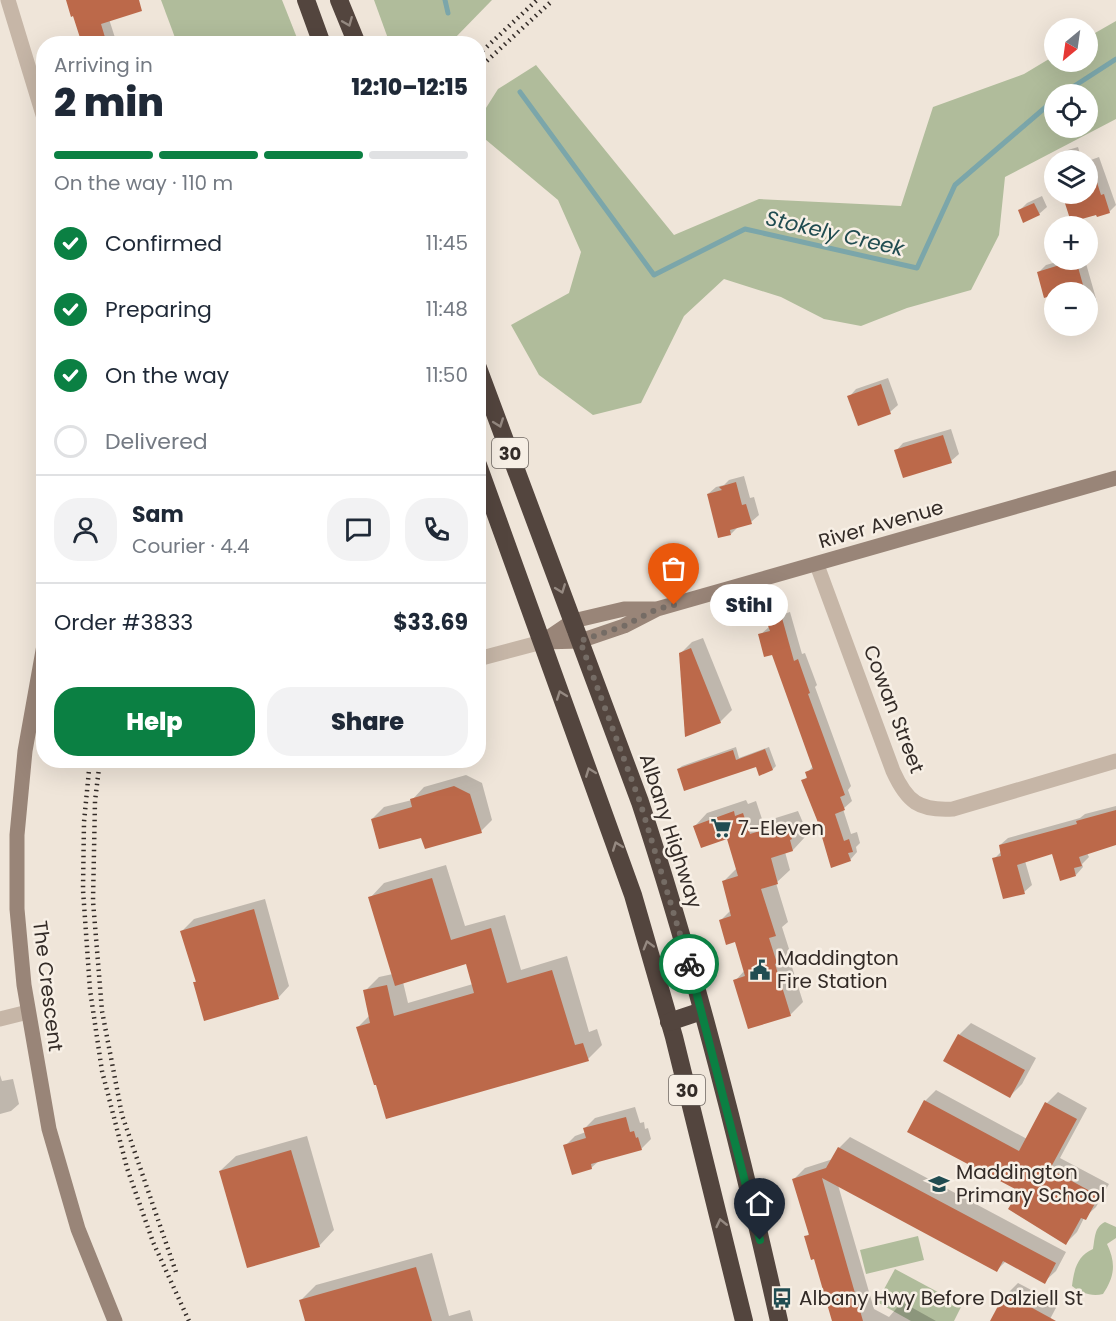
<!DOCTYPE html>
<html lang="en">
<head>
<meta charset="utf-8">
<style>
	body { margin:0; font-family:Poppins,sans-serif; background:#f2f2f3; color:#1f2937; height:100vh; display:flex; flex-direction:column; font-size:22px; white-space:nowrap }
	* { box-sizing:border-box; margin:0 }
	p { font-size:20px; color:#747a83 }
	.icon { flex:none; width:33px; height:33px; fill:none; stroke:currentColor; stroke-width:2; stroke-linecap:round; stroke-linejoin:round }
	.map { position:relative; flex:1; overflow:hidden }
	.drawer { position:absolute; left:36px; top:36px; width:450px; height:732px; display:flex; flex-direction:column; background:#fff; border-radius:24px; box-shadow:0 6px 24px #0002 }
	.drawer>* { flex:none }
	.needle { width:39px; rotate:209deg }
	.fabs { position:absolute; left:1044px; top:18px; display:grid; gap:12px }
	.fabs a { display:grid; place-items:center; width:54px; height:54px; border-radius:50%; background:#fff; box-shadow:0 6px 24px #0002; font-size:30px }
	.pin { position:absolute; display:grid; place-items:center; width:51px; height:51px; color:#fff; margin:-62px -26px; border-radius:50% 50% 50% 0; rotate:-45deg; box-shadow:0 0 6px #0007 }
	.pin .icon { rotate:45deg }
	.courier { position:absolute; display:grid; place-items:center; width:60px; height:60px; margin:-30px; border:4px solid #0b8043; border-radius:50%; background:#fff; color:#222; box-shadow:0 2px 8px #0007 }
	.bubble { position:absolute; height:42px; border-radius:21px; background:#fff; box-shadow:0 6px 24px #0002; font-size:20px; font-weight:800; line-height:42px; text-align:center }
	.headline em { font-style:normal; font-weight:800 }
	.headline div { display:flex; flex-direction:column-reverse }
	.headline { display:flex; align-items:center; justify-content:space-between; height:102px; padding:0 18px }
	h1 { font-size:39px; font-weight:800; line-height:45px }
	.bar { display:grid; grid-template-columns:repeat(4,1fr); gap:9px 6px; align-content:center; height:72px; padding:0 18px }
	.bar i { height:8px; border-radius:4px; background:#e0e1e3 }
	.bar .on { background:#0b8043 }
	.bar p { grid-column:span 4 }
	.line { display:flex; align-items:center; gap:15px; padding:0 18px; border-top:2px solid #e0e1e3 }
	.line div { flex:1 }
	.round { display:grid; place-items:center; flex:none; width:63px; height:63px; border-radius:24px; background:#f2f2f3 }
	ol { padding:0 18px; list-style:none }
	li { display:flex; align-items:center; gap:18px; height:66px }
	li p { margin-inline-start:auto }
	li .icon { padding:6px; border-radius:50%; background:#0b8043; color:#fff; stroke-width:4 }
	li:last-child { color:#747a83 }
	li i { width:33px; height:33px; border:3px solid #e0e1e3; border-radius:50% }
	.action { display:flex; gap:12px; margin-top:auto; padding:12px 18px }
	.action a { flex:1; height:69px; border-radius:24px; background:#0b8043; color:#fff; font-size:24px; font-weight:800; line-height:69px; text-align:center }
	.action a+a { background:#f2f2f3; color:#1f2937 }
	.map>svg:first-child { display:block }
	.green { fill:#b0bc9b; fill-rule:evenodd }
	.shadow { fill:#0003; fill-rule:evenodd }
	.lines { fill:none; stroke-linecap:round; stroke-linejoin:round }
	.stream { stroke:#7ba6aa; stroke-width:5 }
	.building { fill:#bc694a }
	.street { stroke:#c6b6a7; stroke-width:15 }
	.secondary { stroke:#998578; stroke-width:15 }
	.highway { stroke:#53453e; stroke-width:18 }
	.rail { stroke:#332b27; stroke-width:4.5; stroke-dasharray:1.5 4.5; stroke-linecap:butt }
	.oneway { stroke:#958981 }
	.done { stroke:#756c65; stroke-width:6; stroke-dasharray:0 10.8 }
	.route { stroke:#0b8043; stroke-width:8 }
	.labels { text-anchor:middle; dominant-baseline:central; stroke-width:5; stroke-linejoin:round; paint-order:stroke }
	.shield { fill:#f7efe5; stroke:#6e6660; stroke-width:1.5 }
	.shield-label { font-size:18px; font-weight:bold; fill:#332b27 }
	.street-label { font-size:20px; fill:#332b27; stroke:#f7efe5 }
	.poi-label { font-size:20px; fill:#332b27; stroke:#f7efe5; text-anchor:start }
	.water-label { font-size:21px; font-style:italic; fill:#204c51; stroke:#f7efe5 }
</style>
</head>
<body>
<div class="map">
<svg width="1116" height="1321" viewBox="0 0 1116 1321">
	<rect width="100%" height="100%" fill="#efe5d9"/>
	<g class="green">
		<path d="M161,0H282L299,43H177Z"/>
		<path d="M374,0H492L453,40L446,43L390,44Z"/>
		<path d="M1116,21V119L1005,177L999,235L971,290L907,308L861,326L824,319L781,297L724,279L684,316L641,403L593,415L539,375L511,325L569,293L581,252L558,200L479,134V119L498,89L536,65L674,235L759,199L901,206L933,107L1024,74L1054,56V62H1088V37ZM1088,94V128H1054V94Z"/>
		<path d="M1105,1222L1116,1227V1238L1107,1244C1116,1263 1115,1276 1103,1294C1092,1297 1081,1293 1072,1286C1074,1270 1077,1256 1093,1249C1095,1239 1094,1227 1105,1222Z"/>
		<path d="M918,1236L924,1260L866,1274L860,1250Z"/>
		<path d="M895,1269L962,1305L954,1321H911L877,1302Z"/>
	</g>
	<g class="shadow">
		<path d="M67,0H136L109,19L117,44H71L82,37Z"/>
		<path d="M1078,147L1082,160H1054V163L1053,159L1061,152Z"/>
		<path d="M1099,157L1116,205L1109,212L1072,220L1064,194H1088V161Z"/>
		<path d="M1042,196L1047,207L1039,214L1019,211L1027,203Z"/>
		<path d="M1064,260H1085L1097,302L1090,309L1088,310V292H1054L1045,296L1038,273L1046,265Z"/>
		<path d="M888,378L898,405L890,412L859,424L849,397L856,389Z"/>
		<path d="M951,429L959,454L951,461L896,451L903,443Z"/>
		<path d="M744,476L750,498L754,497L759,515L751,522L739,526L731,534L708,494L716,487L724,485L729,480Z"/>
		<path d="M790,612L802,654L805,653L817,685L815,687L851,786L848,790L852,801L843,809L851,834L857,832L860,843L856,847L857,852L850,860L818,820L803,781L808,776L807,773L813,766L773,653L760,635L770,626L769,623L777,616Z"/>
		<path d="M703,638L732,710L720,722L680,654L692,642Z"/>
		<path d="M736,747L739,758L769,747L776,766L773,769L757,765L678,769L682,766Z"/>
		<path d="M466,775L482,783L492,820L481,831L421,836L372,819L384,807L412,800L424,787Z"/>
		<path d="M746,800L748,804L756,801L763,822L798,811L804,825L802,827L805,837L793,850L785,852L790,870L776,883L788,922L782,927L789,949L787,951L803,1002L790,1015L735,981L745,970L736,940L720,921L731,910L724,881L737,868L728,837L695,826L707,813Z"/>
		<path d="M1116,806V844L1087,853L1089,857L1082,864L1083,867L1076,875L1053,852L1025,861L1032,885L1024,892L994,859L1002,851L1000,845L1008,838L1080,818L1085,814Z"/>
		<path d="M446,865L465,926L505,915L521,970L567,956L589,1032L597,1029L602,1045L588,1059L358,1027L370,1015L365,991L379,977L393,974L370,898L384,883ZM467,963L473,984L408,1003L403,982Z"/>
		<path d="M265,899L289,986L278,998L194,983L197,980L182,931L194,919Z"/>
		<path d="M971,1023L1036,1058L1022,1084L1010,1096L945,1061L959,1035Z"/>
		<path d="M0,1075L2,1081L13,1079L19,1104L11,1111L0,1114Z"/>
		<path d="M936,1090L1027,1139L1047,1103L1058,1092L1087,1108L1060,1158L1109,1184L1096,1207L1084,1218L1077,1232L1066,1243L1021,1190L925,1101Z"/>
		<path d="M635,1107L640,1123L644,1122L645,1129L648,1128L651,1139L641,1149L600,1160L591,1168L565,1146L575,1136L586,1132L585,1128L595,1118Z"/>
		<path d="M307,1136L334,1230L319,1246L220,1171L236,1156Z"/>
		<path d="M850,1137L1066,1252L1056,1271L1044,1282L1006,1261L997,1270L838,1185L874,1309L889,1317L902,1302L936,1321H834L815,1257L806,1237L810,1233L794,1179L805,1168L833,1159L839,1148Z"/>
		<path d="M432,1253L449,1316L470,1310L473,1321H306L301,1300L316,1285Z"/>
		<path d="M1018,1283L1058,1304L1049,1321H992L1007,1294Z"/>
	</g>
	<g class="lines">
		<g class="stream">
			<path d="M445,0L448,13"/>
			<path d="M520,92L654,275L745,229L917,268L955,185L1054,100"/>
			<path d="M1062,94L1116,59"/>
		</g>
	</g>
	<g class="building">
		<path d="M66,0H139L142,11L101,24L107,44H82L73,16L71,17Z"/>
		<path d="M1090,160L1101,195L1104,194L1110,213L1097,217L1096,215L1071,222L1062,194H1088V161Z"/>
		<path d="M1034,203L1040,215L1023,223L1018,210Z"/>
		<path d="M1076,260L1085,292H1054V295L1044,298L1037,272Z"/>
		<path d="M881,384L891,414L858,426L847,396Z"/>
		<path d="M943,435L952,463L903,478L894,450Z"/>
		<path d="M736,482L742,505L746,504L752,524L730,530L731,535L718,538L707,494L722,490L719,487Z"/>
		<path d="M782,618L794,661L798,659L810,693L808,694L845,795L840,797L845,810L835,814L844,841L849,839L853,852L848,853L851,861L831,868L817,820L801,780L807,778L805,772L813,769L772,655L764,657L758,634L770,631L767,623Z"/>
		<path d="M691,648L721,723L685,737L679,653Z"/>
		<path d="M765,749L773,770L759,776L756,767L684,791L677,769L733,750L736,760Z"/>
		<path d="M454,786L470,794L482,833L425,849L421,838L379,849L371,819L412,807L410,799Z"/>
		<path d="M1116,810V845L1079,857L1082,866L1074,868L1076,876L1060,881L1052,854L1017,865L1025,894L1003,899L992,858L1001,856L999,845L1077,824L1076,821Z"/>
		<path d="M734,811L735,816L743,813L750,834L786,823L792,839L790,840L793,851L771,858L778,884L761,889L776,936L769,938L777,963L775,964L791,1016L748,1029L733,980L745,976L735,942L726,945L719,920L731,916L722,881L738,876L727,839L701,848L693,826Z"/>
		<path d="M432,878L451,940L491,928L507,983L552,970L575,1045L583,1043L589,1061L386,1119L376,1085H374L356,1027L370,1023L363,990L387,985L394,1016L474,993L466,964L395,986L368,897Z"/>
		<path d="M254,909L279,999L204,1021L193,982H196L180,931Z"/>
		<path d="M958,1034L1025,1070L1010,1098L943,1061Z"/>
		<path d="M924,1100L1019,1151L1045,1102L1077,1119L1050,1169L1099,1196L1086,1220L1081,1218L1066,1245L1008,1209L1019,1191L907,1132Z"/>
		<path d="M626,1117L630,1132L634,1131L636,1138L638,1137L642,1150L591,1164L592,1169L572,1175L563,1145L586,1138L583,1128Z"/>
		<path d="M838,1147L1056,1263L1045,1284L1003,1261L997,1272L822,1178L863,1321H832L814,1259L811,1260L804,1236L809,1235L792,1179L826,1168Z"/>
		<path d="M291,1150L320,1247L247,1268L219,1171Z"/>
		<path d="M416,1267L432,1321H305L299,1300Z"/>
		<path d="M1005,1293L1056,1321H990Z"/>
	</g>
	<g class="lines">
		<g class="street">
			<path d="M8,0L44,118"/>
			<path d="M817,565L893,771C907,802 919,811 953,809L1116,761"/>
			<path d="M478,659L542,642"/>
			<path d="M0,1019L28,1012"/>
		</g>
		<g class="secondary">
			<path d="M542,642L580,641L624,626L657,609L1116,478"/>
			<path d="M542,642L573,621L624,609H654"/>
			<path d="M44,645L25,751L17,835V909L24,985L49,1129L78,1229L115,1321"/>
		</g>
		<g class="highway">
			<path d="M306,0L322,44"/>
			<path d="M339,0L357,44"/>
			<path d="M478,368L640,802C696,972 740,1146 779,1321"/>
			<path d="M478,465L633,895L674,1037L744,1321"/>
			<path d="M669,1022L702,1011"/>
		</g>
		<g class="rail">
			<path d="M478,55L537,0"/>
			<path d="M478,69L553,0"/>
			<path d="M90,760L84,822L83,890L90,990L102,1071L127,1168L153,1242L189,1321"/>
			<path d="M100,760L95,801L93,901L102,1011L122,1115L177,1275"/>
		</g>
	</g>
	<defs><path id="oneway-chevron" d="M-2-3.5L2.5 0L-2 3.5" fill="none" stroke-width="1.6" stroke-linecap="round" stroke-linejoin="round" transform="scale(1.5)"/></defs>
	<g class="oneway">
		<use href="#oneway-chevron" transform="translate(348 22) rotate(68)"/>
		<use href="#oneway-chevron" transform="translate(499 423) rotate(70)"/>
		<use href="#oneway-chevron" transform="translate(561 589) rotate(69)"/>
		<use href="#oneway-chevron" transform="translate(561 695) rotate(-110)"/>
		<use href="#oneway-chevron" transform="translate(590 772) rotate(-111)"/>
		<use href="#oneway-chevron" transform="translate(617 846) rotate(-110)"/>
		<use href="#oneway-chevron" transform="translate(648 945) rotate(-106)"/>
		<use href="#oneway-chevron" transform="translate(721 1223) rotate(-103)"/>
	</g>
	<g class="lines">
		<path class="done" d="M674,605L657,609L624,626L580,641L640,802L689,964"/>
		<path class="route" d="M689,964L760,1240"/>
	</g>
	<defs>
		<g id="supermarket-bare" transform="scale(1.62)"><path d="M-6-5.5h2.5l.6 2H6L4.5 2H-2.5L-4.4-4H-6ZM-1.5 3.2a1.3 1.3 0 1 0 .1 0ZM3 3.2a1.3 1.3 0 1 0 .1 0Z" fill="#204c51" stroke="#f7efe5" stroke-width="2.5" paint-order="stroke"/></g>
		<g id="civic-bare" transform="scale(1.62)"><path d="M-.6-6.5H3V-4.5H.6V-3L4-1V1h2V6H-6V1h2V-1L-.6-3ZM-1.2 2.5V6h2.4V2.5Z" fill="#204c51" stroke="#f7efe5" stroke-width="2.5" paint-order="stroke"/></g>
		<g id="school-bare" transform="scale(1.62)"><path d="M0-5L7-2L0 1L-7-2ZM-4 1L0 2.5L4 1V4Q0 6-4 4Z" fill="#204c51" stroke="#f7efe5" stroke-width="2.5" paint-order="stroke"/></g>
		<g id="bus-bare" transform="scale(1.62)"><path d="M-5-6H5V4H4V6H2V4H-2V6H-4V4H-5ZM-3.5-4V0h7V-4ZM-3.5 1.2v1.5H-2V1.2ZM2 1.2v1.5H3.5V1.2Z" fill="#204c51" stroke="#f7efe5" stroke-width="2.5" paint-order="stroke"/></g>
	</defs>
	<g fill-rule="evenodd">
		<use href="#supermarket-bare" x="721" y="828"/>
		<use href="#civic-bare" x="760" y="970"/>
		<use href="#school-bare" x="939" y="1184"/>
		<use href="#bus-bare" x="782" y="1298"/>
	</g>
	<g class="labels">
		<g class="shield">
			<rect x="492" y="438" width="36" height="30" rx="4.5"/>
			<rect x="669" y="1075" width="36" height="30" rx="4.5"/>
		</g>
		<g class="shield-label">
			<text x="510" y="453">30</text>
			<text x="687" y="1090">30</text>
		</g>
		<g class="street-label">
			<text transform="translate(881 524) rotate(-16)">River Avenue</text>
			<text transform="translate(894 709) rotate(69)">Cowan Street</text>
			<text transform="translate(671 831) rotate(72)">Albany Highway</text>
			<text transform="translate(48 986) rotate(83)">The Crescent</text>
		</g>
		<g class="poi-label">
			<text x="738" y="828">7-Eleven</text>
			<text x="777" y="958">Maddington<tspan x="777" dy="23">Fire Station</tspan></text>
			<text x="956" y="1172">Maddington<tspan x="956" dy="23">Primary School</tspan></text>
			<text x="799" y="1298">Albany Hwy Before Dalziell St</text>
		</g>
		<g class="water-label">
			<text transform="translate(835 233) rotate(13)">Stokely Creek</text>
		</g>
	</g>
</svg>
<div class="fabs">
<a><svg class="needle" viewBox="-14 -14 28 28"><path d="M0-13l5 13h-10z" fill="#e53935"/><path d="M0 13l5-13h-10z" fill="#747a83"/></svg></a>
<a><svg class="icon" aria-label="locate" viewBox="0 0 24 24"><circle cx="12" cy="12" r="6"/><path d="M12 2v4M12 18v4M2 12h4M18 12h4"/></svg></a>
<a><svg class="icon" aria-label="layers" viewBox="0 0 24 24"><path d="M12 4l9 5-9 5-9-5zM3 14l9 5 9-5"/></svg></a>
<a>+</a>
<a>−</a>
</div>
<div class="pin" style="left:674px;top:605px;background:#ea580c"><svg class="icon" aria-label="bag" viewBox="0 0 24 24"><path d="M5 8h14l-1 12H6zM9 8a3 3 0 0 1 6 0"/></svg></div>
<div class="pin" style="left:760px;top:1240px;background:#1f2937"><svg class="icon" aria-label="home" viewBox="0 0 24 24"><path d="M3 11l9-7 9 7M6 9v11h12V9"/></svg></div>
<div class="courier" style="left:689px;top:964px"><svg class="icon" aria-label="bike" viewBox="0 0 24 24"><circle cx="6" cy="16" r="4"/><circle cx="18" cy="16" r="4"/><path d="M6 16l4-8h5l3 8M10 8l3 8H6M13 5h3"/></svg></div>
<div class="bubble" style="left:710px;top:584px;width:78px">Stihl</div>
<section class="drawer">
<div class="headline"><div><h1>2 min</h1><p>Arriving in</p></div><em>12:10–12:15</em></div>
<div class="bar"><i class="on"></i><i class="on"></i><i class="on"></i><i></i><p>On the way · 110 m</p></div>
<ol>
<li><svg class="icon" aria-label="check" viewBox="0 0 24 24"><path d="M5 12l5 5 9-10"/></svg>Confirmed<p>11:45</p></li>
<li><svg class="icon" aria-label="check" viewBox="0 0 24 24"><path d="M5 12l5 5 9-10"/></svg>Preparing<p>11:48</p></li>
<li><svg class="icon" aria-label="check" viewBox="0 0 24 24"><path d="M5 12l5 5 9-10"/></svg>On the way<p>11:50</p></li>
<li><i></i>Delivered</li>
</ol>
<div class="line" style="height:108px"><a class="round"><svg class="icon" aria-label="person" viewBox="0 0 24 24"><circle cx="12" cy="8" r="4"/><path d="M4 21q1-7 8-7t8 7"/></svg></a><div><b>Sam</b><p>Courier · 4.4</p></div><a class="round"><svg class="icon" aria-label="chat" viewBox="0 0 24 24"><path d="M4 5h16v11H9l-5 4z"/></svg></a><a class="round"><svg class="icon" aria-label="phone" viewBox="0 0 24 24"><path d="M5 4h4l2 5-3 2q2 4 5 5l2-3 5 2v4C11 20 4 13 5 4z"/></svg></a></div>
<div class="line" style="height:78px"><div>Order #3833</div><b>$33.69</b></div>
<div class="action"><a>Help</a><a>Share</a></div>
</section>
</div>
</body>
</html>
